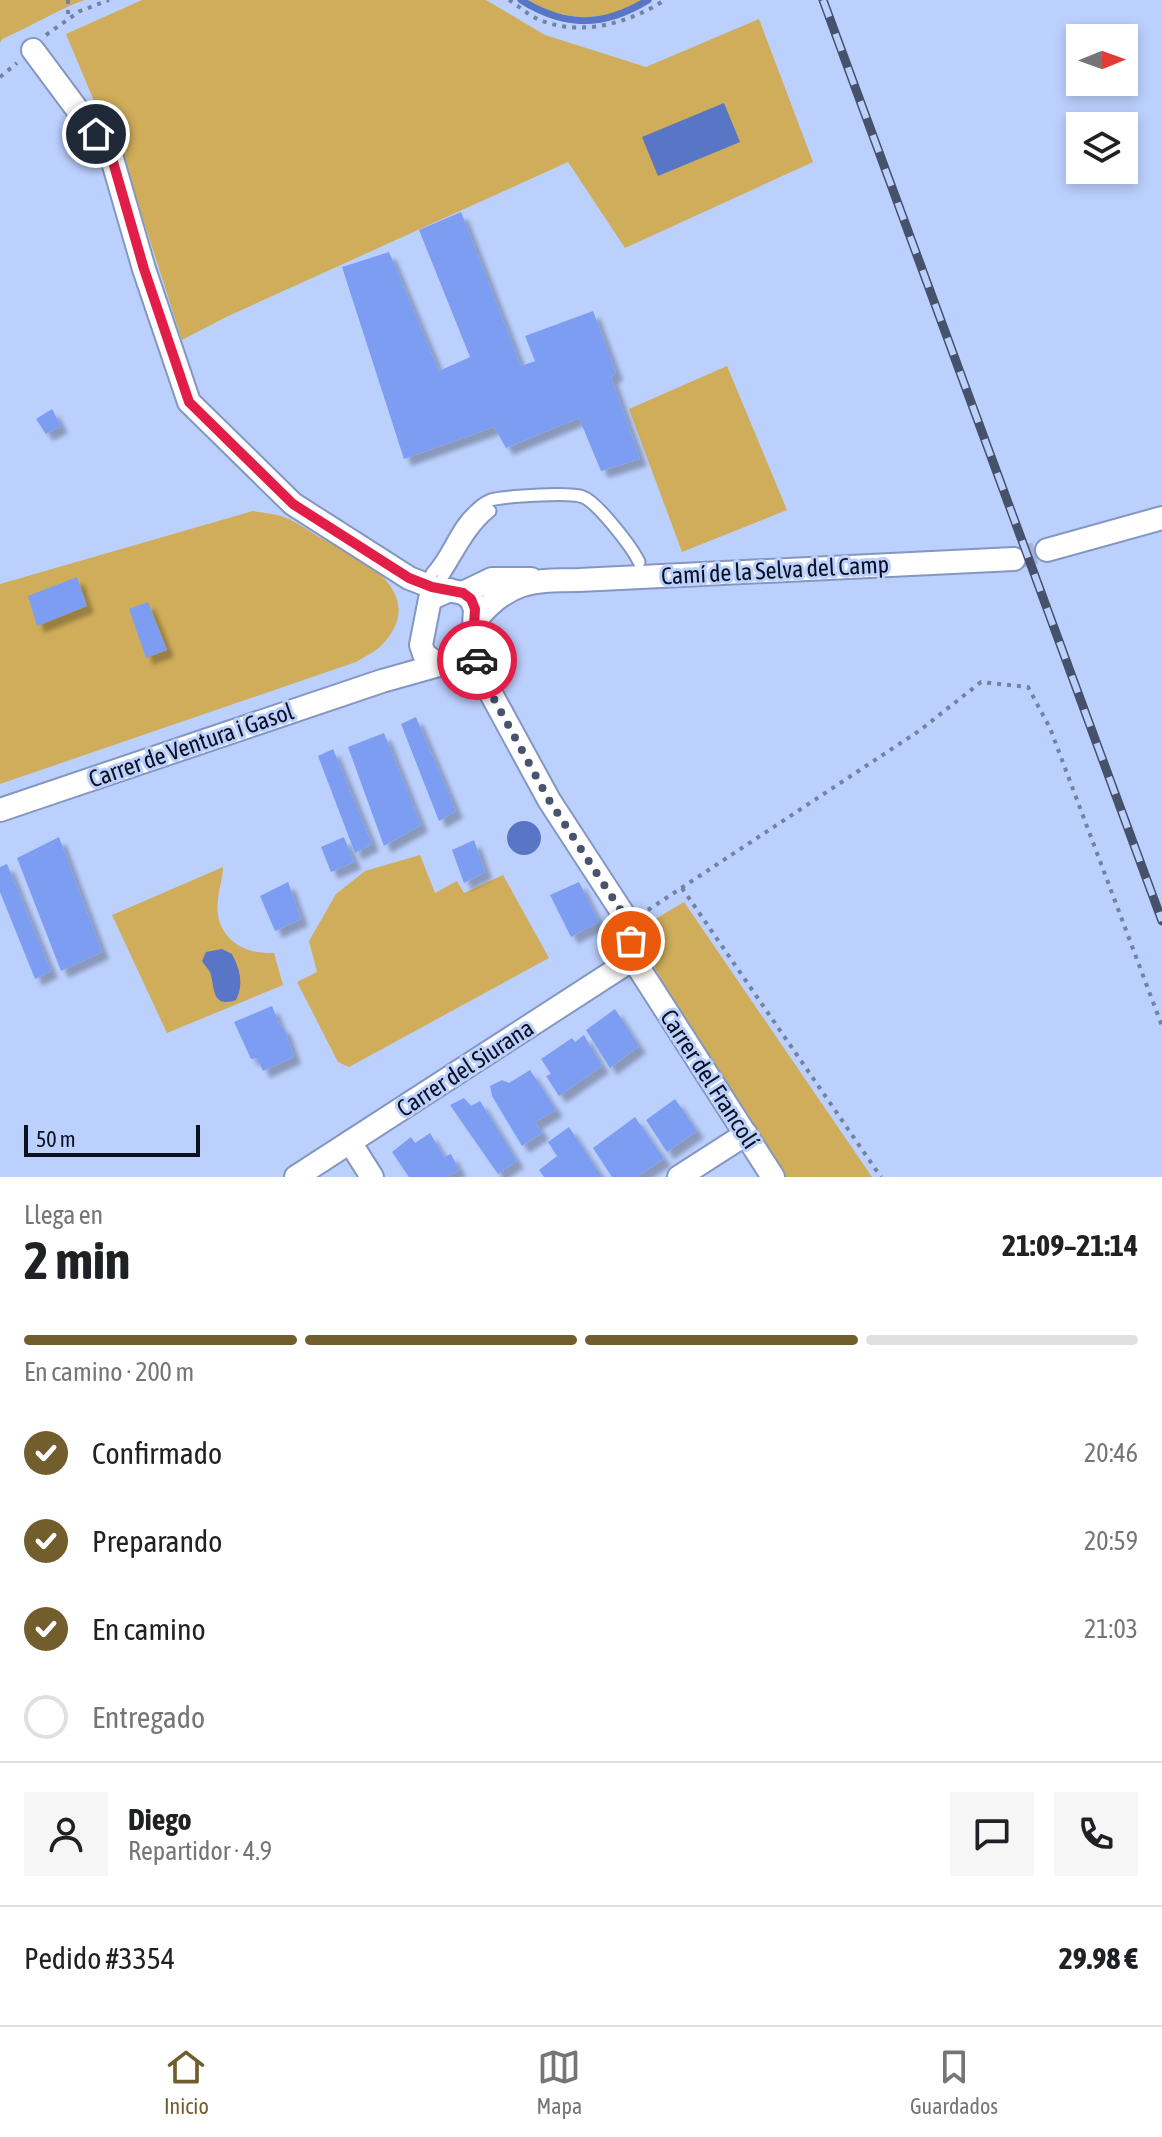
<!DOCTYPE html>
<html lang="es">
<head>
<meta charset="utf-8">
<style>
	body { margin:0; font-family:"Asap Condensed",sans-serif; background:#f6f6f6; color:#202124; height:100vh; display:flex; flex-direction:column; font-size:30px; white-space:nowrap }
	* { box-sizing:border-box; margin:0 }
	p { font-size:26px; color:#757577 }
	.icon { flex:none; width:44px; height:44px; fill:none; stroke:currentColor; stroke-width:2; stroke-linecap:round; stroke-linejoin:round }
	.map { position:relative; height:1177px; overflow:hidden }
	.details { display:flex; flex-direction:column; background:#fff; flex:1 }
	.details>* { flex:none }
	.needle { width:52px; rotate:89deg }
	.buttons { position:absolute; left:1066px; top:24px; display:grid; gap:16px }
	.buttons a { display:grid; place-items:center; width:72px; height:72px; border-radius:0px; background:#fff; box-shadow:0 4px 12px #0003; font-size:40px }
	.scale { position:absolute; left:24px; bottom:20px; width:176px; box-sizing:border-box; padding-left:8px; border:4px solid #0a1020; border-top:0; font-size:22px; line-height:28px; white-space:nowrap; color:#0a1020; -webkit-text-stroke:6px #bcd0fe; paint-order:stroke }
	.pin { position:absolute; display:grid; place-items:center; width:68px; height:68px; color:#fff; margin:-34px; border:4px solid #fff; border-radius:50%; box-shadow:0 2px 8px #0007 }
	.courier { position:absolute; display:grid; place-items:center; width:80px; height:80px; margin:-40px; border:6px solid #e11d48; border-radius:50%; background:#fff; color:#222; box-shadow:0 2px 10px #0007 }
	.head em { font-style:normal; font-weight:700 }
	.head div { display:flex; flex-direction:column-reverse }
	.head { display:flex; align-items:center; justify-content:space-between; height:136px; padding:0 24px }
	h1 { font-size:52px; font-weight:700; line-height:60px }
	.bar { display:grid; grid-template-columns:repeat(4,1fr); gap:12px 8px; align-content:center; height:96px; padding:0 24px }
	.bar i { height:10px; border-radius:6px; background:#e0e0e0 }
	.bar .current { background:#725e2d }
	.bar p { grid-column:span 4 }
	.line { display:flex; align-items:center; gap:20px; padding:0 24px; border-top:2px solid #e0e0e0 }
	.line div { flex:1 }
	.round { display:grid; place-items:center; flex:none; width:84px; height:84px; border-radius:0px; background:#f6f6f6 }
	ol { padding:0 24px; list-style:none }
	li { display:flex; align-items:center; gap:24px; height:88px }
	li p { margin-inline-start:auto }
	li .icon { padding:8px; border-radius:50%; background:#725e2d; color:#fff; stroke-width:4 }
	li:last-child { color:#757577 }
	li i { width:44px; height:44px; border:4px solid #e0e0e0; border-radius:50% }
	.dock { display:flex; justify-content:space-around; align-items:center; height:112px; border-top:2px solid #e0e0e0; background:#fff; font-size:22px; color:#757577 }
	.dock a { display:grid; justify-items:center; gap:4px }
	.dock .current { color:#725e2d }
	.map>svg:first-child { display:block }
	.green { fill:#cfad5a }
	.water { fill:#5875c6 }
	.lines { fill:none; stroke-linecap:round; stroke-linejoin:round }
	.stream { stroke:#5875c6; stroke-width:7 }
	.building { fill:#7c9df1; filter:url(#shadow) }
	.street-tunnel { stroke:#a1b3dd; stroke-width:22; stroke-dasharray:22 11; stroke-linecap:butt }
	.lane-casing { stroke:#8496c2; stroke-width:15 }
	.street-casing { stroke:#8496c2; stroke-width:26 }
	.path { stroke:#7381a3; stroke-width:4; stroke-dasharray:4 6; stroke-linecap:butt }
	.lane { stroke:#fff; stroke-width:11 }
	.street { stroke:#fff; stroke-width:22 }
	.rail-casing { stroke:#46516b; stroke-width:9 }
	.rail { stroke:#bcd0fe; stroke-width:6; stroke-dasharray:18; stroke-linecap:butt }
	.done { stroke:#48536e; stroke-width:8; stroke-dasharray:0 14.4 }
	.route { stroke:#e11d48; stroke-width:10 }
	.labels { text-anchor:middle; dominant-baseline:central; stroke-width:6; stroke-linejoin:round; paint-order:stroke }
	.street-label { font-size:24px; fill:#0a1020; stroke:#bcd0fe }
</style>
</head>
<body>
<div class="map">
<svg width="1162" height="1177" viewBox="0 0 1162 1177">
	<defs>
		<filter id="shadow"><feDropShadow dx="7" dy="7" stdDeviation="2" flood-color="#0004"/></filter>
	</defs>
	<rect width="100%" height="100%" fill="#bcd0fe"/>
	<g class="green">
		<path d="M0,0H84C55,11 30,27 2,39L0,43Z"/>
		<path d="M142,0H486L545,35L646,67L759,19L813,162L625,248L568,162L226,317L182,340L142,216L66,34Z"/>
		<path d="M528,0H649C611,21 565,24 528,0Z"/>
		<path d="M727,366L787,510L682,552L629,409Z"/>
		<path d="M253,511C264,513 279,514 289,519C302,525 314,535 327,541C366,560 429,595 382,645C375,652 364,657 356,662L0,784V584Z"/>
		<path d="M420,855L435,893L457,881L464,893L503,875L549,958L349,1067L338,1062L297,982L317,972L309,941L336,894L365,871Z"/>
		<path d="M223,867C223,878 219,888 218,899C213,935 241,955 274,953L283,985L167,1033L112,915Z"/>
		<path d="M684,902L872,1177H781L691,1038L650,958L647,924Z"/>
	</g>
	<g class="water">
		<path d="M724,103L740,142L658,176L642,137Z"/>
		<circle cx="524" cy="838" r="17"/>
		<path d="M222,949L232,954C240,969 244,985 236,1000C210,1009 215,985 210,972C208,968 204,965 202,961L206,952Z"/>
	</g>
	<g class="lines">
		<path class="stream" d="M521,0C566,28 604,27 648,0"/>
	</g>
	<g class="building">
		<path d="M461,212L521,366L535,361L525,336L593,311L616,373L611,377L640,459L601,471L579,418L506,448L494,427L404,459L342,267L389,252L439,371L470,357L419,230Z"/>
		<path d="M52,409L61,426L46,434L36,419Z"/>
		<path d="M77,577L87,606L37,626L28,596Z"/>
		<path d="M148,602L167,650L146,658L129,609Z"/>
		<path d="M416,717L456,811L439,821L401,724Z"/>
		<path d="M384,733L421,825L384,846L348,747Z"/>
		<path d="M333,749L372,844L355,853L318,756Z"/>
		<path d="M59,837L102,952L61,971L17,858Z"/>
		<path d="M344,837L354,862L331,872L321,847Z"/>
		<path d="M474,840L485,872L464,883L452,850Z"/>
		<path d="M7,864L51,971L35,979L0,892V867Z"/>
		<path d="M288,882L301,919L275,931L260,896Z"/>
		<path d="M579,882L599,922L571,937L550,895Z"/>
		<path d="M272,1006L279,1024L284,1028L294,1057L263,1071L257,1058L251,1059L234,1022Z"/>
		<path d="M615,1009L639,1046L610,1068L586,1030Z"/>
		<path d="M584,1035L602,1066L559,1096L546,1076L551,1074L541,1059L572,1038L575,1042Z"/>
		<path d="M530,1070L556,1110L535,1122L542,1133L522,1146L492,1096L490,1086L502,1080L509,1083Z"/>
		<path d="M464,1098L471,1106L480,1101L517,1161L498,1174L450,1105Z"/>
		<path d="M675,1099L697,1131L667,1152L646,1120Z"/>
		<path d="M635,1117L664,1159L636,1177H612L593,1148Z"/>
		<path d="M569,1127L602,1177H544L539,1170L557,1156L548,1142Z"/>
		<path d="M430,1133L444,1157L451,1154L459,1170L447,1177H409L392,1152L411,1137L415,1143Z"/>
	</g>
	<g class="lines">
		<path class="street-tunnel" d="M1014,559L1047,550"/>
		<g class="lane-casing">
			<g id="lane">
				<path d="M432,573C449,555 456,528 474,512C480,506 488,500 495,499C511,496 570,492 583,497C597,502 632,547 639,562"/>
				<path d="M443,576C458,553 469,528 490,511"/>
			</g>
		</g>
		<g class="street-casing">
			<g id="street">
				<path d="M33,50L111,155L144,269L189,402L293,504L409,578L432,587L463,593L471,599L475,609L473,644L464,660L456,665H439L424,654L421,645L430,599L450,590"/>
				<path d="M1047,550L1162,518"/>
				<path d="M463,593L492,579H531"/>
				<path d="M475,621C507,581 532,580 579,580L1014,559"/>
				<path d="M473,644L488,688L549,800L629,923L633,959L773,1177"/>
				<path d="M0,810L382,681L439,665"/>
				<path d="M350,1142L372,1177"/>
				<path d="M296,1177L633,959"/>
				<path d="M679,1177L746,1134"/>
			</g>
		</g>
		<g class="path">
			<path d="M68,0V18"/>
			<path d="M509,0C519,6 529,16 540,20C582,37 629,23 665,0"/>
			<path d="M46,35L80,11L109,0"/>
			<path d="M0,77L17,63"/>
			<path d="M682,888L881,1177"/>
			<path d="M648,910L919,731L981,682L1028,687L1050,728L1162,1026"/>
		</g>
		<use href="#lane" class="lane"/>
		<use href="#street" class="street"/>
		<g class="rail-casing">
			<path id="rail" d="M823,0L1162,921"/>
		</g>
		<use href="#rail" class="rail"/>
	</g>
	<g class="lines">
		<path class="done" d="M477,660L488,688L549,800L629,923L631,941"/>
		<path class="route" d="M96,134L111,155L144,269L189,402L293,504L409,578L432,587L463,593L471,599L475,609L473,644L477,660"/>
	</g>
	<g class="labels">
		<g class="street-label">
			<text transform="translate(775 570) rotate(-3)">Camí de la Selva del Camp</text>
			<text transform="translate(191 745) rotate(-19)">Carrer de Ventura i Gasol</text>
			<text transform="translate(465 1068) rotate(-33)">Carrer del Siurana</text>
			<text transform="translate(710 1079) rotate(57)">Carrer del Francolí</text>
		</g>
	</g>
</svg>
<div class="buttons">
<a><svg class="needle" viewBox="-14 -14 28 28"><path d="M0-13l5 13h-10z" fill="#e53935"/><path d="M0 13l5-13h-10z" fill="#757577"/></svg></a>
<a><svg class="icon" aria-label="layers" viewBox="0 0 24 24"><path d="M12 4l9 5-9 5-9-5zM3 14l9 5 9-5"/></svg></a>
</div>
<div class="scale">50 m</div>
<div class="pin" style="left:631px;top:941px;background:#ea580c"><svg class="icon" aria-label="bag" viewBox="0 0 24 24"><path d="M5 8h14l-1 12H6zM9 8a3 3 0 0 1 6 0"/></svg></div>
<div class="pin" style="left:96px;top:134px;background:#1f2937"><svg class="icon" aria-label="home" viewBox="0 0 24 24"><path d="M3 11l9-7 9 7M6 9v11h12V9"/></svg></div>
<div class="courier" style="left:477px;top:660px"><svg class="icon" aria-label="car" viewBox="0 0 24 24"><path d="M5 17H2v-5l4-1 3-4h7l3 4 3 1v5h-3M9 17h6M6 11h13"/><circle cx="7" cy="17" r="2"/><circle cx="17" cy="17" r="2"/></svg></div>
</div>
<section class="details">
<div class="head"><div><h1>2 min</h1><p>Llega en</p></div><em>21:09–21:14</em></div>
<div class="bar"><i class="current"></i><i class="current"></i><i class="current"></i><i></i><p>En camino · 200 m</p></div>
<ol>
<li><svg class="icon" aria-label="check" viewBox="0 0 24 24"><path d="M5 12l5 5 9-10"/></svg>Confirmado<p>20:46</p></li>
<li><svg class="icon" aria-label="check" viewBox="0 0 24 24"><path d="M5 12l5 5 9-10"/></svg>Preparando<p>20:59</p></li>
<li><svg class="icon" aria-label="check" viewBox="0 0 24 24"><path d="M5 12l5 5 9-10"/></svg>En camino<p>21:03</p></li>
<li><i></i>Entregado</li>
</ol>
<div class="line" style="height:144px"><a class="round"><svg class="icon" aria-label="person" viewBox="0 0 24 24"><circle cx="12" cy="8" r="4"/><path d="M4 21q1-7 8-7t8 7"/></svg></a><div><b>Diego</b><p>Repartidor · 4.9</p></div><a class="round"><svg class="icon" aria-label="chat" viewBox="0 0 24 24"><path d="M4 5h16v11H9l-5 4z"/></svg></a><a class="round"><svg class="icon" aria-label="phone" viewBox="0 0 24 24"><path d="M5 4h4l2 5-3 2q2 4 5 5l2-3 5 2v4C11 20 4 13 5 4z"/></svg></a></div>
<div class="line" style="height:104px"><div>Pedido #3354</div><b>29.98 €</b></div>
</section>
<nav class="dock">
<a class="current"><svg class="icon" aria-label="home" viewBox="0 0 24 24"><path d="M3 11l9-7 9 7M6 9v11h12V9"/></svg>Inicio</a>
<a><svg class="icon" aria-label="map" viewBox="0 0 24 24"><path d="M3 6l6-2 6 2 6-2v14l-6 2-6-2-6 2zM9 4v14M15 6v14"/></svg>Mapa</a>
<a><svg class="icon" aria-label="saved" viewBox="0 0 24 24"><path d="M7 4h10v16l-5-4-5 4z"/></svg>Guardados</a>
</nav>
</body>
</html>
